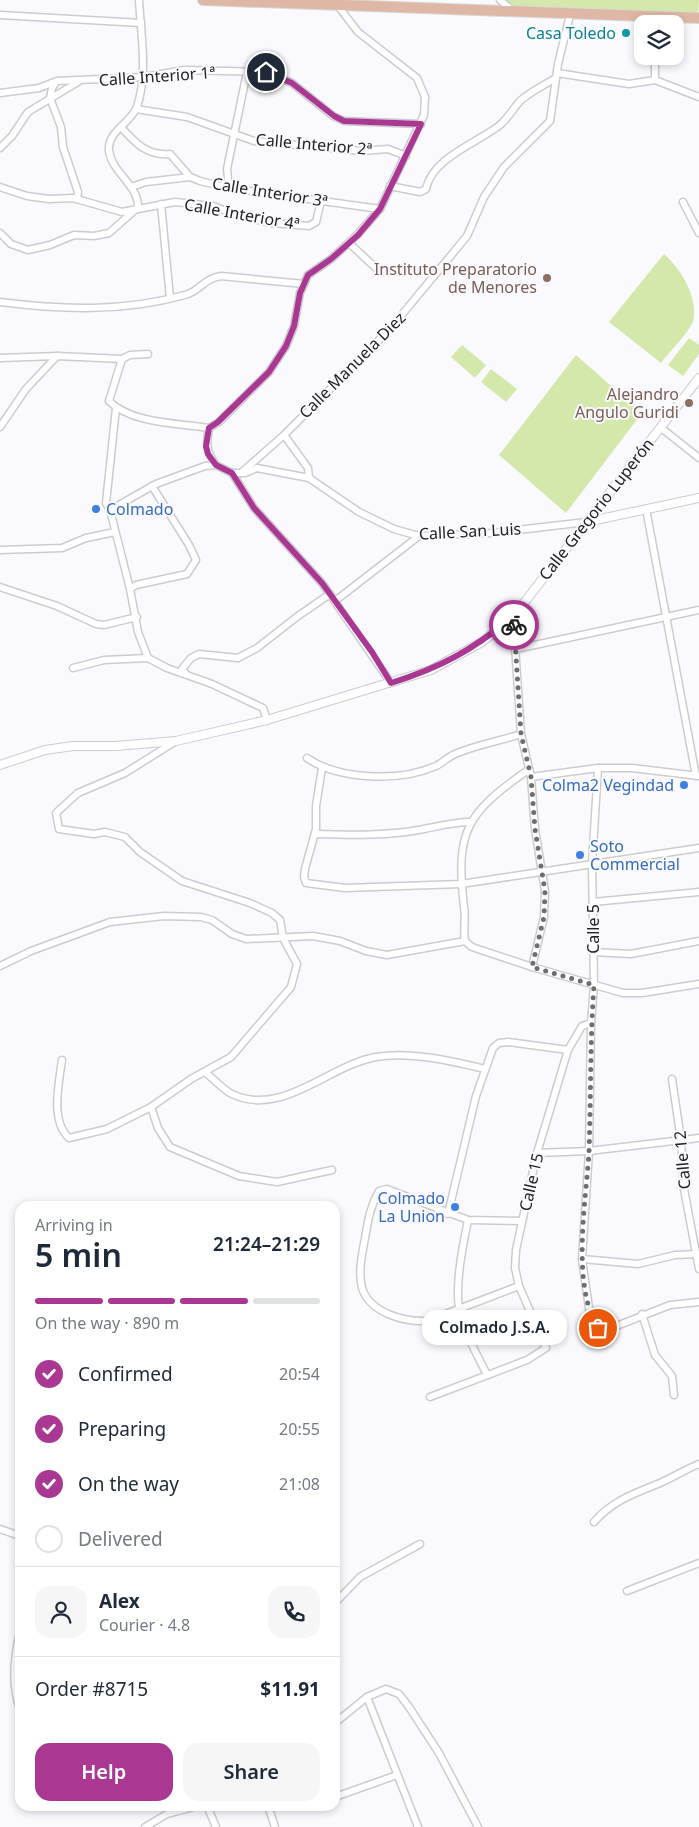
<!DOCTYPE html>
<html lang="en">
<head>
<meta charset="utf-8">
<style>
	body { margin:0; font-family:"Noto Sans",sans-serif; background:#f6f6f7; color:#1f2937; height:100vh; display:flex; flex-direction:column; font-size:19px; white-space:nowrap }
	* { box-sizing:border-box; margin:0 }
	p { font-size:16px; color:#747a83 }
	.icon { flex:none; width:28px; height:28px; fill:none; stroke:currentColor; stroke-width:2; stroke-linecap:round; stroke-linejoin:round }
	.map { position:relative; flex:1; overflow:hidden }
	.side { position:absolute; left:15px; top:1201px; width:325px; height:610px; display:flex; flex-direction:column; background:#fff; border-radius:15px; box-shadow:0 2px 8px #0003 }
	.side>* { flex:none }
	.controls { position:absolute; left:634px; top:15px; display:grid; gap:10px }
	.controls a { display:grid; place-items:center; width:50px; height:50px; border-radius:10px; background:#fff; box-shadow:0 2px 8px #0003; font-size:25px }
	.pin { position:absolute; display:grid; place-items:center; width:42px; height:42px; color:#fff; margin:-21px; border:2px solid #fff; border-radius:50%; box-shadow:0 1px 5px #0007 }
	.courier { position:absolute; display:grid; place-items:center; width:50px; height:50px; margin:-25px; border:4px solid #aa3893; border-radius:50%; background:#fff; color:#222; box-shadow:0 1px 6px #0007 }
	.bubble { position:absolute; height:35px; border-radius:15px; background:#fff; box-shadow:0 2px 8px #0003; font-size:16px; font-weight:600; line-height:35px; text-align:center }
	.headline em { font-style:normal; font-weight:600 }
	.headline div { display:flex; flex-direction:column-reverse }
	.headline { display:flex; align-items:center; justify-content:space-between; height:85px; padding:0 20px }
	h1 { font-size:32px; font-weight:600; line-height:38px }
	.bar { display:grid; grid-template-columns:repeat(4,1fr); gap:8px 5px; align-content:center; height:60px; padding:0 20px }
	.bar i { height:6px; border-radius:4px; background:#e0e1e3 }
	.bar .active { background:#aa3893 }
	.bar p { grid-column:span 4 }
	.line { display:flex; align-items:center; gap:12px; padding:0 20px; border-top:1px solid #e0e1e3 }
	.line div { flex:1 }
	.round { display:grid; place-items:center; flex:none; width:52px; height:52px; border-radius:15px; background:#f6f6f7 }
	ol { padding:0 20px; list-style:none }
	li { display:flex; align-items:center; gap:15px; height:55px }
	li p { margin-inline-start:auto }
	li .icon { padding:5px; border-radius:50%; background:#aa3893; color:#fff; stroke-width:4 }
	li:last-child { color:#747a83 }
	li i { width:28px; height:28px; border:2px solid #e0e1e3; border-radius:50% }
	.button { display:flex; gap:10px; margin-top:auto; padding:10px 20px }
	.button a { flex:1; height:58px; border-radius:15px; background:#aa3893; color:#fff; font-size:20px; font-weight:600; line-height:58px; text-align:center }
	.button a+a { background:#f6f6f7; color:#1f2937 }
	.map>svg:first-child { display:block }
	.green { fill:#d5e8ab }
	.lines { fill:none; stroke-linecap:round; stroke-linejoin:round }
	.minor-casing { stroke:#cbccd0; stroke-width:9 }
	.tertiary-casing { stroke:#cbccd0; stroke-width:10 }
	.primary-casing { stroke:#d7d7d8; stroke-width:12 }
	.minor { stroke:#fff; stroke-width:6 }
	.tertiary { stroke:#fff; stroke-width:8 }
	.primary { stroke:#deb8a4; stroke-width:10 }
	.done { stroke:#6e6e70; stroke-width:5; stroke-dasharray:0 9 }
	.route { stroke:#aa3893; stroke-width:6 }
	.culture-dot { fill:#0f9aa8; stroke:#fafafe; stroke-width:2 }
	.education-dot { fill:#8d6e63; stroke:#fafafe; stroke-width:2 }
	.shop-dot { fill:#3f7fe0; stroke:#fafafe; stroke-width:2 }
	.labels { text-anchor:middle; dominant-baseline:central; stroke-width:4; stroke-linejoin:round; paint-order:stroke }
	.culture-label { font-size:16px; fill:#0d838f; stroke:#fafafe; text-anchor:end }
	.street-label { font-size:16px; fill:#222224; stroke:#fafafe }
	.education-label { font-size:16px; fill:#785e54; stroke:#fafafe; text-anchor:end }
	.shop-label { font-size:16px; fill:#366cbe; stroke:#fafafe; text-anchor:start }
</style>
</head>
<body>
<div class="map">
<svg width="699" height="1827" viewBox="0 0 699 1827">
	<rect width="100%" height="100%" fill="#fafafe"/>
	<g class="green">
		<path d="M500,0H699L698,18L515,13Z"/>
		<path d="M664,254C681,269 699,298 693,322C685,337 671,350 661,363L609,322Z"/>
		<path d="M689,338L699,345V354L683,376L668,365Z"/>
		<path d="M462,345L486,365L475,378L451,357Z"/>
		<path d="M576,355L642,413L566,513L499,455Z"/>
		<path d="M491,369L517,389L506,402L481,382Z"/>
	</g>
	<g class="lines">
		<g class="minor-casing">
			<g id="minor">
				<path d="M500,0L512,10"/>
				<path d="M0,15L141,23"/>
				<path d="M655,56V80"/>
				<path d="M557,73L629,84L655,80"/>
				<path d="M655,80L699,97"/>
				<path d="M56,82L52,88L50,98L61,127L63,147L78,192L77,199"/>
				<path d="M0,93L39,88L57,81L144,77L184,70L266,72L292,83L333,116L344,121L421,124"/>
				<path d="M136,109L187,117L254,141L362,151L388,149L406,156"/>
				<path d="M121,127C135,143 147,156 170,154L190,177L200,181L229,188L380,209"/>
				<path d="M0,148L12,136L28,112L78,82"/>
				<path d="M390,186L420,192L426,189C432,158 477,143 500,125C508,118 513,109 520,101C530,92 544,85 556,78"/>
				<path d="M0,187L27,196L49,199L73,198L122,212L175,202L213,206L239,216L272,223L309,226L316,222L321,201"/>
				<path d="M131,187L146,182L190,177"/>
				<path d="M229,188L227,169L247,72"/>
				<path d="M683,202L699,233"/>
				<path d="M161,204L170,298"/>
				<path d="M138,208C139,185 112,173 109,151C107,131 131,123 137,107C148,73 141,35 139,0"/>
				<path d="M0,233L11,244L28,250L50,245L74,235L94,236L109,233L135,210"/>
				<path d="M349,243L378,270"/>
				<path d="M0,302C63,310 123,312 185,295C201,291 202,279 221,276L304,284"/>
				<path d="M148,354L130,355L122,359L109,401C132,424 178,423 209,428L219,422L269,372L286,346L294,326L300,293L308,275L331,259L357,235L380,209L424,115L425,97L417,78L358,32L338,6"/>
				<path d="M0,358L57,356L122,359"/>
				<path d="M116,408L106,503L110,510L130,589"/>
				<path d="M0,427L26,389L57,356"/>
				<path d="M660,427L699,458"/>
				<path d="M209,428C206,444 206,451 216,465"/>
				<path d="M284,435L308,468L309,478"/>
				<path d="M232,473L254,508L322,583L391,683"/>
				<path d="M241,473L284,435L390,329L467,236L484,197L504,167L550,121L558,64L570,15"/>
				<path d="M646,509L696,776"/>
				<path d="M110,510L156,484L205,466L216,465L232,473H245L257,468L309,478L359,512L394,529L419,536L492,533L586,522"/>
				<path d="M0,550L62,548L86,538L115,532"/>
				<path d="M0,587L57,606L96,624L104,625L137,617"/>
				<path d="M335,601L419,536"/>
				<path d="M513,617L521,734L531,777L535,829L545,891L544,917L532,967"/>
				<path d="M516,649L699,610"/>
				<path d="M148,658L138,632L130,589L136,585L187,574L196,560L189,545L152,486"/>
				<path d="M73,668L104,660L148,658L167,668L212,684L263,708L267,720"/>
				<path d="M186,674L182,669L191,658L199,654L238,658L257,648L298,616L330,594"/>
				<path d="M307,758C339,780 400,782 436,766C442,763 448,757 455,754C476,745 500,741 521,734"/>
				<path d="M322,768L316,806V829L305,869L304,877L306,883L345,888L461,884L699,848"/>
				<path d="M598,768L592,863L594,985L591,1023L589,1151L582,1259L590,1315L597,1328L614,1327L670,1305L699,1302"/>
				<path d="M531,777L598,768H632L699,776"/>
				<path d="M315,834C351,835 389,836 424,829C440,826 454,822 470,822"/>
				<path d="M593,902L699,892"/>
				<path d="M465,941L472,947L532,967L623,993H642L699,984"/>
				<path d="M465,941C463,929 466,918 464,907C455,830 467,813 528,770"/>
				<path d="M593,952L631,954L699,941"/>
				<path d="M0,966L31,951L110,922L164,916L201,917L212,920L232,934L246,939L313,936L340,941L366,951L387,955L465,941"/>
				<path d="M62,1060C59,1082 50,1121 69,1138L107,1129L151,1107L191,1079L231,1057L291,987L297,964L283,938L280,920L272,913L250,903L182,881L140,852L125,837L105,832L94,834L59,829L56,813L78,793L125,773L176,741"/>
				<path d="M206,1073C214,1079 223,1090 232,1094C282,1118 329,1065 376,1057C409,1051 452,1061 485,1069"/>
				<path d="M672,1079L681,1140L684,1189L699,1269"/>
				<path d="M151,1107L158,1128L170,1147L239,1176L277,1182L332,1170"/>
				<path d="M537,1153L589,1151L699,1138"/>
				<path d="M448,1214L476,1096L493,1048L499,1043L508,1042L568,1050"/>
				<path d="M468,1220C463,1245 455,1283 459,1308C463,1331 477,1354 487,1375"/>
				<path d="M582,1259L638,1264L675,1255L697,1254"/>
				<path d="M519,1286L427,1321C404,1322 370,1313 362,1288C358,1272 362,1254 365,1238C368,1221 370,1206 379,1191L387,1189L468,1220L521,1221"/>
				<path d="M642,1314L655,1355L672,1376L674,1395"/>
				<path d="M430,1397L527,1360L546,1348L519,1286L515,1268L516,1250L537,1153L568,1050L582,1026L591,1023"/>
				<path d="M594,1522C612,1501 635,1493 660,1483C674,1477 686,1469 699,1464"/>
				<path d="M0,1529L20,1536"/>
				<path d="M627,1591L699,1563"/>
				<path d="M335,1603L360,1577L420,1544"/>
				<path d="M20,1632C14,1657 11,1685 20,1709"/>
				<path d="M367,1697L418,1827"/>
				<path d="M335,1723L367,1697L386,1689L399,1694L409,1707L439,1753L478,1827"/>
				<path d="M335,1797L397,1775"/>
				<path d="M207,1806L216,1827"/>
				<path d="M268,1806L275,1827"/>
				<path d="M145,1827L167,1814L197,1806"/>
			</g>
		</g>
		<g class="tertiary-casing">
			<g id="tertiary">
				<path d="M586,522L699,498"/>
				<path d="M0,765L45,750L73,746H116L176,741L267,720L431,670L482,642L513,617L699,378"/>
			</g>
		</g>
		<g class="primary-casing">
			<path id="primary" d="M203,0L699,18"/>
		</g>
		<use href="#minor" class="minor"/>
		<use href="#tertiary" class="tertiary"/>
		<use href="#primary" class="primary"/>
	</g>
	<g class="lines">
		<path class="done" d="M514,625L521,734L531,777L535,829L545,891L544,917L532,967L594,985C590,1041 591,1096 589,1152C586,1202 571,1284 598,1328"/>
		<path class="route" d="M266,72L292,83L334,116L344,121L421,124L380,209L358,235L331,259L308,275L300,293L294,326L286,346L269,372L218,422L209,428L206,446L208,454L216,465L232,473L254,508L322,583L372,652L391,683C442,667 472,650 513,617L514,625"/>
	</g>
	<circle class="culture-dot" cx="626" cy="33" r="5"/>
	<g class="education-dot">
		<circle cx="547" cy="278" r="5"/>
		<circle cx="689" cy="403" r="5"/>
	</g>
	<g class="shop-dot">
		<circle cx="96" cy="509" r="5"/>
		<circle cx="684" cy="785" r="5"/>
		<circle cx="580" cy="855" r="5"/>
		<circle cx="455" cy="1207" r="5"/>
	</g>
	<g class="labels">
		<g class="culture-label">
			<text x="616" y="33">Casa Toledo</text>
		</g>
		<g class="street-label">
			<text transform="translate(157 76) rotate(-4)">Calle Interior 1ª</text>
			<text transform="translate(314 144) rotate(5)">Calle Interior 2ª</text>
			<text transform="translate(270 192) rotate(9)">Calle Interior 3ª</text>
			<text transform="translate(242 214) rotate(10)">Calle Interior 4ª</text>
			<text transform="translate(352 365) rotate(-45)">Calle Manuela Diez</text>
			<text transform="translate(596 509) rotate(-52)">Calle Gregorio Luperón</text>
			<text transform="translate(470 531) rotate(-3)">Calle San Luis</text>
			<text transform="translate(593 929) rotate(-90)">Calle 5</text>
			<text transform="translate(682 1160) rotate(-95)">Calle 12</text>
			<text transform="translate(531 1182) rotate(-77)">Calle 15</text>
		</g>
		<g class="education-label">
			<text x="537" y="269">Instituto Preparatorio<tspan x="537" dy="18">de Menores</tspan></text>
			<text x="679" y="394">Alejandro<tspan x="679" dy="18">Angulo Guridi</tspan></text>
		</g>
		<g class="shop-label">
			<text x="106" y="509">Colmado</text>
			<text x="674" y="785" text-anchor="end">Colma2 Vegindad</text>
			<text x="590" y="846">Soto<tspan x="590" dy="18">Commercial</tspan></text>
			<text x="445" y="1198" text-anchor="end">Colmado<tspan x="445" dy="18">La Union</tspan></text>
		</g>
	</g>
</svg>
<div class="controls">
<a><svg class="icon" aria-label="layers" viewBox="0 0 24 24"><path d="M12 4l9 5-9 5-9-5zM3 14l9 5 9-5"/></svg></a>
</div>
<div class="pin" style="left:598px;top:1328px;background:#ea580c"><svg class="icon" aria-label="bag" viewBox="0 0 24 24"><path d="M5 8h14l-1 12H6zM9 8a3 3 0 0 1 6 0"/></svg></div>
<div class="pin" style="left:266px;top:72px;background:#1f2937"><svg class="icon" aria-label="home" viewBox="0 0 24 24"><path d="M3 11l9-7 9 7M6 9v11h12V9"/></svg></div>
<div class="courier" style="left:514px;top:625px"><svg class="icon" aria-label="bike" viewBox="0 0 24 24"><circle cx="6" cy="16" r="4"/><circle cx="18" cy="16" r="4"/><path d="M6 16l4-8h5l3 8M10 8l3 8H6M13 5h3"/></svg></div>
<div class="bubble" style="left:422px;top:1310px;width:145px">Colmado J.S.A.</div>
<section class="side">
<div class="headline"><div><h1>5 min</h1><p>Arriving in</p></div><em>21:24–21:29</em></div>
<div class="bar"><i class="active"></i><i class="active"></i><i class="active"></i><i></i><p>On the way · 890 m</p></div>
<ol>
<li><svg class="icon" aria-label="check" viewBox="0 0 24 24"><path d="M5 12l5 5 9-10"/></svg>Confirmed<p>20:54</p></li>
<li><svg class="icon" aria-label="check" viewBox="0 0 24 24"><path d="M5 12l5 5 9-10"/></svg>Preparing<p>20:55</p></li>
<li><svg class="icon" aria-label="check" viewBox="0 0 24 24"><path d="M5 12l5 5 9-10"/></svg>On the way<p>21:08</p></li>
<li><i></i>Delivered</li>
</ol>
<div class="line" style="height:90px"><a class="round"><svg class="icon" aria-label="person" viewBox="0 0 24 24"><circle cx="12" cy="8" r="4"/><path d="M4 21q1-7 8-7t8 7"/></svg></a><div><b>Alex</b><p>Courier · 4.8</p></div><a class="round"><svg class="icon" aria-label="phone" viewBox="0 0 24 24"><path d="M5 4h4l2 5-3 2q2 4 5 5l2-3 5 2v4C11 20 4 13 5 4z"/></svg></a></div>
<div class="line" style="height:65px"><div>Order #8715</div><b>$11.91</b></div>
<div class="button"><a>Help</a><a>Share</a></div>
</section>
</div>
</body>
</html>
